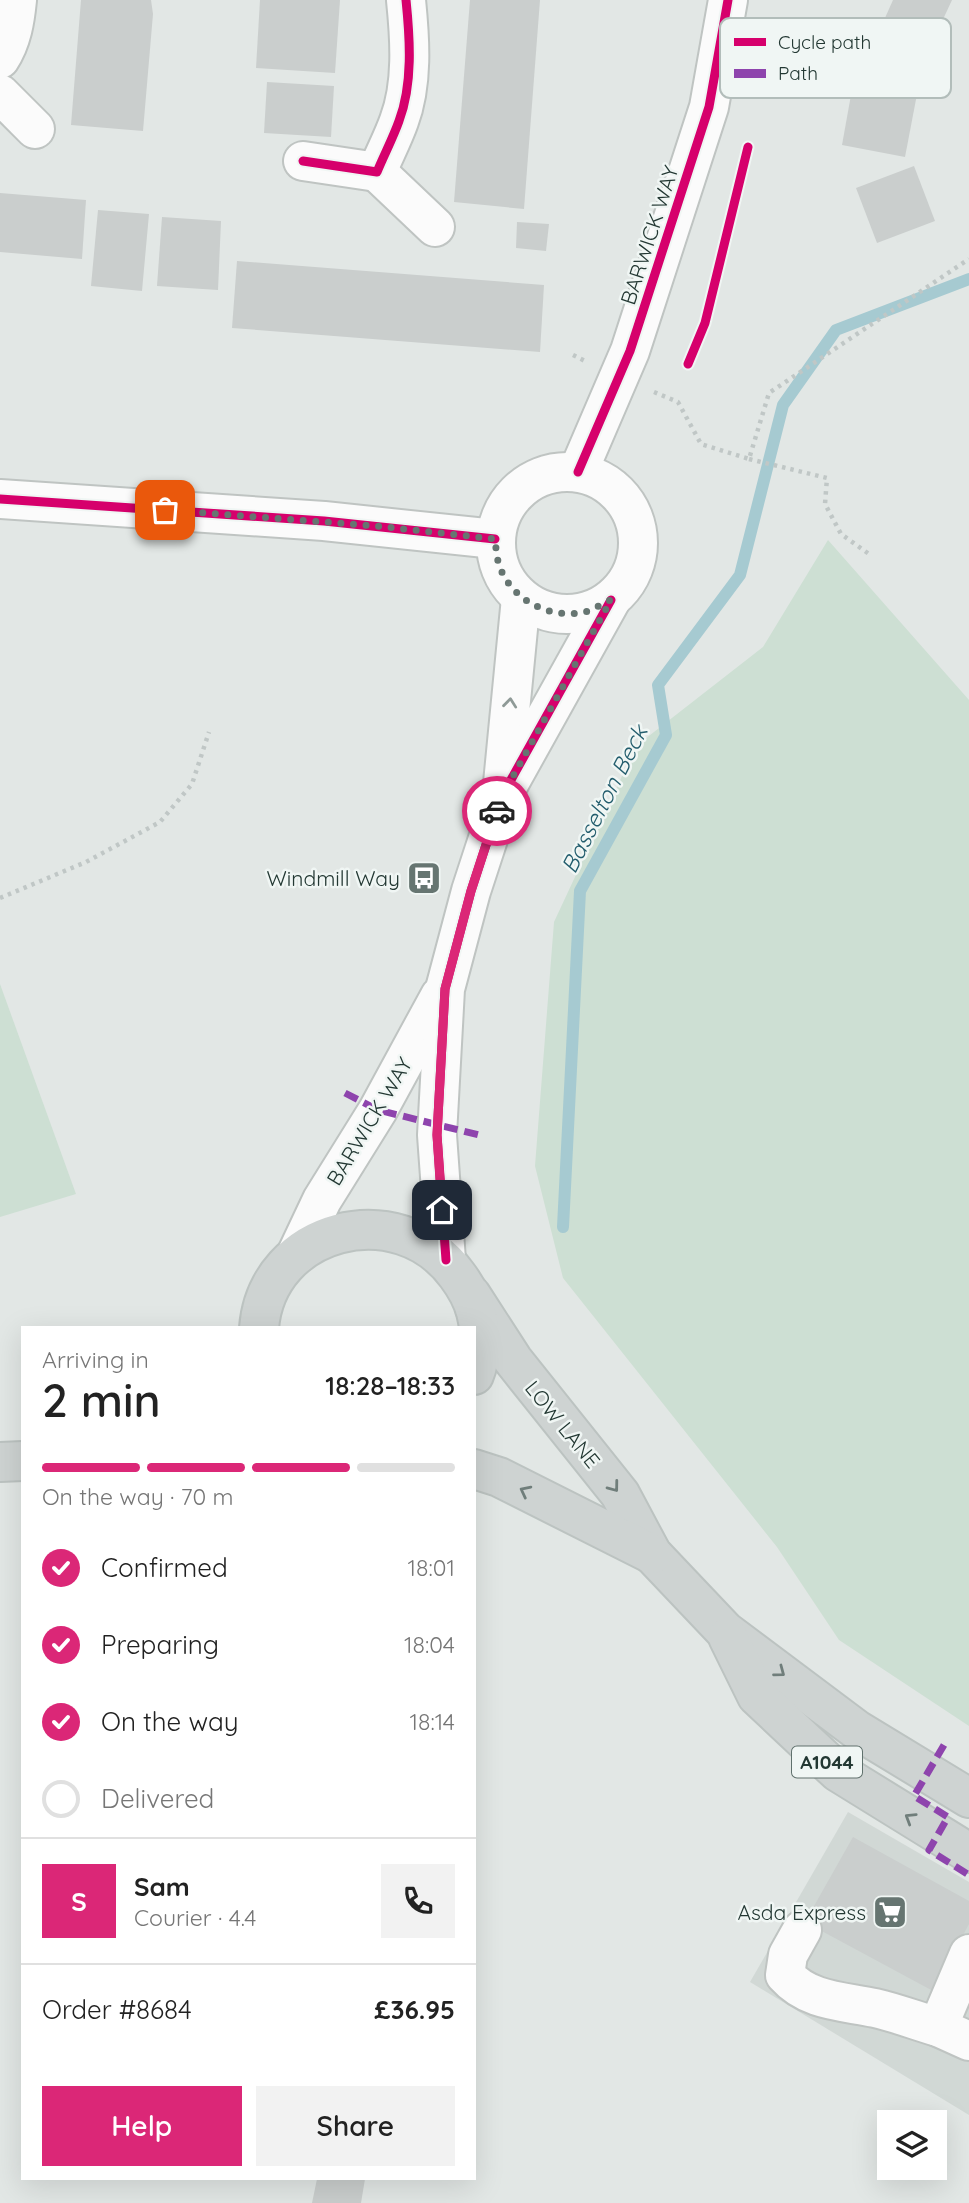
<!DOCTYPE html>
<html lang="en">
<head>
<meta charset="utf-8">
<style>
	body { margin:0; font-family:Quicksand,sans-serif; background:#f2f2f2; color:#222; height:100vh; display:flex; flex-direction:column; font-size:26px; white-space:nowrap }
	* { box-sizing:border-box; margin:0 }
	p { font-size:23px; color:#767676 }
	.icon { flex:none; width:38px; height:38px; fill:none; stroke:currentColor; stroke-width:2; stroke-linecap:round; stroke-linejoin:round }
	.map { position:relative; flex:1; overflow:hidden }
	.details { position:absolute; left:21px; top:1326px; width:455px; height:854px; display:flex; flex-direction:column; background:#fff; border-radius:0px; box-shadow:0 7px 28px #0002 }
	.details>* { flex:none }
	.tools { position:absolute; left:877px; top:2110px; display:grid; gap:14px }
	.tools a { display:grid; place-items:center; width:70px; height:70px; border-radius:0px; background:#fff; box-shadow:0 7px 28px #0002; font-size:35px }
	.pin { position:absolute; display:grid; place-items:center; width:60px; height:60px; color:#fff; margin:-30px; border-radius:14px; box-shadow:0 4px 10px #0006 }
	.courier { position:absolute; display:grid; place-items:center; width:70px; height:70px; margin:-35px; border:5px solid #db2777; border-radius:50%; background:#fff; color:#222; box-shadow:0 2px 9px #0007 }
	.head em { font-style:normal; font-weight:600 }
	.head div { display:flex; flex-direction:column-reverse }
	.head { display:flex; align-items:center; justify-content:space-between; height:119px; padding:0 21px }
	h1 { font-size:46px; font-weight:600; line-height:52px }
	.bar { display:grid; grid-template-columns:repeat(4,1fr); gap:10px 7px; align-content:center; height:84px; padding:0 21px }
	.bar i { height:9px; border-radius:5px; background:#e0e0e0 }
	.bar .on { background:#db2777 }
	.bar p { grid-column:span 4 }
	.line { display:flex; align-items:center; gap:18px; padding:0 21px; border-top:2px solid #e0e0e0 }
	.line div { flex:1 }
	.round { display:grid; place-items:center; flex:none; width:74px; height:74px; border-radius:0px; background:#f2f2f2 }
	ol { padding:0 21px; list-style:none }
	li { display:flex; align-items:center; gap:21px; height:77px }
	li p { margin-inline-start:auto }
	li .icon { padding:7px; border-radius:50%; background:#db2777; color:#fff; stroke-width:4 }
	li:last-child { color:#767676 }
	li i { width:38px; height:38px; border:4px solid #e0e0e0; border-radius:50% }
	.action { display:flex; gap:14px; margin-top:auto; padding:14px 21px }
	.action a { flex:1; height:80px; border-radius:0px; background:#db2777; color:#fff; font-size:28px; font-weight:600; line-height:80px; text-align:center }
	.action a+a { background:#f2f2f2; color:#222 }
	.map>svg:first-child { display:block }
	.built { fill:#d1d8d5 }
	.green { fill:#cddfd3 }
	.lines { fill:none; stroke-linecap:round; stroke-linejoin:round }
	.stream { stroke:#a6cad1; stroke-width:12 }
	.building { fill:#cacecd }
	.minor-casing { stroke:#bfc4c2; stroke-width:42 }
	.major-casing { stroke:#bcc3c1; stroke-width:42 }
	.path { stroke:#c0c7c6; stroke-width:4.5; stroke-dasharray:3.5 5; stroke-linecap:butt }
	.minor { stroke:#fbfbfb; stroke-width:38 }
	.major { stroke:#ced3d2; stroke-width:38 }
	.quiet { stroke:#8e44ad; stroke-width:7; stroke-dasharray:14 7; stroke-linecap:butt }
	.cycleway-casing { stroke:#f0f6f4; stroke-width:13 }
	.cycleway { stroke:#d6006c; stroke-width:9 }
	.oneway { stroke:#8f9a97 }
	.oneway2 { stroke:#707e7b }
	.done { stroke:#667571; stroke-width:7; stroke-dasharray:0 12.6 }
	.route { stroke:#db2777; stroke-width:9 }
	.labels { text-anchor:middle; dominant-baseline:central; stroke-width:5; stroke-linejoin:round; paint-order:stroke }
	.shield { fill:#f0f6f4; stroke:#60716d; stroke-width:2 }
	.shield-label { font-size:19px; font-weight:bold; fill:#233833 }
	.street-label { font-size:21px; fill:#233833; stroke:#f0f6f4 }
	.poi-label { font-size:21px; fill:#233833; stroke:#f0f6f4; text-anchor:end }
	.water-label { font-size:23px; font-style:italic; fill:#235d6d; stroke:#f0f6f4 }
	.key { fill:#f0f6f4; stroke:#b2bdba; stroke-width:2 }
	.key-label { font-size:19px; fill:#233833 }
</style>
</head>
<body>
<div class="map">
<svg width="969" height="2203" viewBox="0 0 969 2203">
	<rect width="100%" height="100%" fill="#e2e7e5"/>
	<path class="built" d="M848,1812L969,1882V2115L750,1982Z"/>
	<g class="green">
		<path d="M828,540L969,700V1726L839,1640L777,1547L563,1278L535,1166L554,922L636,746L763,647Z"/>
		<path d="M0,984L76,1194L0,1217Z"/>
	</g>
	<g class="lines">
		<path class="stream" d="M563,1227L580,891L666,735L658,685L740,575L783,405L836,330L969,279"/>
	</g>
	<g class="building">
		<path d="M81,0H151L153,14L143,131L71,125Z"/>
		<path d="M260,0H340L335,73L256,68Z"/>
		<path d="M470,0H540L524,209L454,202Z"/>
		<path d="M893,0H952L925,58L877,36Z"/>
		<path d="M858,56L922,68L905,157L842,145Z"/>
		<path d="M267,82L334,86L331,137L264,133Z"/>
		<path d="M914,166L935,221L877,243L856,188Z"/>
		<path d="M0,193L86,200L82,259L0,252Z"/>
		<path d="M98,210L149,214L142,291L91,286Z"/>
		<path d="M162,217L221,221L218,290L157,286Z"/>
		<path d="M517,222L549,224L546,251L516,248Z"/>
		<path d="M237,261L544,285L540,352L232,328Z"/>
		<path d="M853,1837L969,1901V1924L933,1991L805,1922Z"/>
		<path d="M317,2179H365L361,2203H312Z"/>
	</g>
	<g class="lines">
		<g class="minor-casing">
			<g id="minor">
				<path d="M0,59C12,41 15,20 17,0"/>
				<path d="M0,94L35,129"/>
				<path d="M303,161L377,172C384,155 393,138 399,121C413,84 410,39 406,0"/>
				<path d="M377,172L435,227"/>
				<path d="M578,472L630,351L709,107L728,0"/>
				<circle cx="567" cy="543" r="71"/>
				<path d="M0,499L324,521L495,539"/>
				<path d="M503,783L521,598"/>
				<path d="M296,1255L322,1200L378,1110L440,996"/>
				<path d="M446,1260L437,1135L445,989L471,891L502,796L611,600"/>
				<path d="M802,1930L788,1955L785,1975C809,2002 843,2001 875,2008C897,2013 917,2021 938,2027"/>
				<path d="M969,1954L938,2027L969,2041"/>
			</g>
		</g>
		<g class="major-casing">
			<g id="major">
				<path d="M471,1295L513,1360L620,1494L652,1554L725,1631L857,1730L969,1798"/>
				<path d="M259,1328C267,1228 398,1194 457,1275C466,1287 472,1297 476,1312C481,1332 482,1356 474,1375"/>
				<path d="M0,1462L23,1461"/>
				<path d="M474,1469L499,1477L652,1554"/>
				<path d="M728,1637L757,1696L838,1772L969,1853"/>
			</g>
		</g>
		<g class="path">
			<path d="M573,355L585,361"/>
			<path d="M654,392L678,402L701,444L749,459L769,393L969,259"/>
			<path d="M749,459L827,478L825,504L841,534L869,554"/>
			<path d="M0,898L86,862L160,822L192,784L209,732"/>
		</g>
		<use href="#minor" class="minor"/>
		<use href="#major" class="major"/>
		<g class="quiet">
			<path d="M345,1093L378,1110L479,1135"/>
			<path d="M944,1745L914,1796L948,1817L929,1850L969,1875"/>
		</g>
		<g class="cycleway-casing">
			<g id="cycleway">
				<path d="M303,161L377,172C384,155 393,138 399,121C413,84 410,39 406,0"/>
				<path d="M688,364L705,323L748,147"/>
				<path d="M578,472L630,351L709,107L728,0"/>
				<path d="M0,499L324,521L495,539"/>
				<path d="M446,1260L437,1135L445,989L471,891L502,796L611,600"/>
			</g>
		</g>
		<use href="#cycleway" class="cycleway"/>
	</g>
	<defs><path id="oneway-chevron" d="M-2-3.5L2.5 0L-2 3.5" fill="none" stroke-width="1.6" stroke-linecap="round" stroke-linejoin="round" transform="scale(1.75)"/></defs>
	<use class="oneway" href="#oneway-chevron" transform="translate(510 703) rotate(-84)"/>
	<g class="oneway2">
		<use href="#oneway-chevron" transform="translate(614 1487) rotate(53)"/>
		<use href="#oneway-chevron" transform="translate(525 1491) rotate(-153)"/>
		<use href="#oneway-chevron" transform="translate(780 1672) rotate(37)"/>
		<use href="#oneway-chevron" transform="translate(910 1818) rotate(-148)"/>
	</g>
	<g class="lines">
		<path class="done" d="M165,510L377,526L495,539C496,546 496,554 498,561C507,596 544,618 580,613C590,612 601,604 611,600L502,796L497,811"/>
		<path class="route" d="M442,1210L437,1135L445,989L471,891L497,811"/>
	</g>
	<defs>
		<g id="bus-square" transform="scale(1.75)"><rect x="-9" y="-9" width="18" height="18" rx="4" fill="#667571" stroke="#f0f6f4"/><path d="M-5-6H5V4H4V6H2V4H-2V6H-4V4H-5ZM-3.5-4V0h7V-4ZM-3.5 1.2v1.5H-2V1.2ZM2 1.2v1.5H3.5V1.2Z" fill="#fff"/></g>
		<g id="supermarket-square" transform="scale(1.75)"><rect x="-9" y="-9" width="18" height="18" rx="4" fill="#667571" stroke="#f0f6f4"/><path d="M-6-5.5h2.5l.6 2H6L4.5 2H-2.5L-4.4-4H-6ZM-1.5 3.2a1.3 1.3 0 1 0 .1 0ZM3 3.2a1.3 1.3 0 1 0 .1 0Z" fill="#fff"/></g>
	</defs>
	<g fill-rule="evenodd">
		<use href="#bus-square" x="424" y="878"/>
		<use href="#supermarket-square" x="890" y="1912"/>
	</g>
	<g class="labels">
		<rect class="shield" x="792" y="1746.5" width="70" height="31" rx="5"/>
		<g class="shield-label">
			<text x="827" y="1762">A1044</text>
		</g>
		<g class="street-label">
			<text transform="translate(649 235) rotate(-72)">BARWICK WAY</text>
			<text transform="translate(369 1121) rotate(-59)">BARWICK WAY</text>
			<text transform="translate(563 1424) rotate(51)">LOW LANE</text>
		</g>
		<g class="poi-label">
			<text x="400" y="878">Windmill Way</text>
			<text x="866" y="1912">Asda Express</text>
		</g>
		<g class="water-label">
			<text transform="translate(604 799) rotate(-63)">Basselton Beck</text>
		</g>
	</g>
	<rect x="720" y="18" width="231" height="80" rx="10" class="key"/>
	<rect x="734" y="38" width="32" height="8" fill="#d6006c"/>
	<rect x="734" y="69" width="32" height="9" fill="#8e44ad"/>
	<g class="key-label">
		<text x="778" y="49">Cycle path</text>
		<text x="778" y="80">Path</text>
	</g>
</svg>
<div class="tools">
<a><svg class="icon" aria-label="layers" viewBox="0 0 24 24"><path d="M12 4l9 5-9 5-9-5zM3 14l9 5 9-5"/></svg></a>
</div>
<div class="pin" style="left:165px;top:510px;background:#ea580c"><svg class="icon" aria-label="bag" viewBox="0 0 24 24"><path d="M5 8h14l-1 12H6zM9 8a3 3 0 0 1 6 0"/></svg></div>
<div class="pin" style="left:442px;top:1210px;background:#1f2937"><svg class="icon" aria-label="home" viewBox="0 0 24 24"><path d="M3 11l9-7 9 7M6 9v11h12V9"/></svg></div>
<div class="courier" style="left:497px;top:811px"><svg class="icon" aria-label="car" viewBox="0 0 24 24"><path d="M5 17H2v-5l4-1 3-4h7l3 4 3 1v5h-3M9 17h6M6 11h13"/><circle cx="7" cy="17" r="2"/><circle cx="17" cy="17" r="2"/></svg></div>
<section class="details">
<div class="head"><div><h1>2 min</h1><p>Arriving in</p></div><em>18:28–18:33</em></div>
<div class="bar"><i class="on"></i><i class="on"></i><i class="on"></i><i></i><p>On the way · 70 m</p></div>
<ol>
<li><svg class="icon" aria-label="check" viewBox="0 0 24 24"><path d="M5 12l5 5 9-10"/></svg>Confirmed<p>18:01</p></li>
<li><svg class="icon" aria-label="check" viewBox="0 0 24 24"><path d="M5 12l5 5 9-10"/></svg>Preparing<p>18:04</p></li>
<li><svg class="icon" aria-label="check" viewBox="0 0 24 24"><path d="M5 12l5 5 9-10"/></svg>On the way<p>18:14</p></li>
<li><i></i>Delivered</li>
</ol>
<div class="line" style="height:126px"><b class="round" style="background:#db2777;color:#fff">S</b><div><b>Sam</b><p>Courier · 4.4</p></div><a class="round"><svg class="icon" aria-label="phone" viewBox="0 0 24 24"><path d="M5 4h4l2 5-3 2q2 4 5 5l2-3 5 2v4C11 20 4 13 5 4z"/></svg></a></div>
<div class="line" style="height:91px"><div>Order #8684</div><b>£36.95</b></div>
<div class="action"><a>Help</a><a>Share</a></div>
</section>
</div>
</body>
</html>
